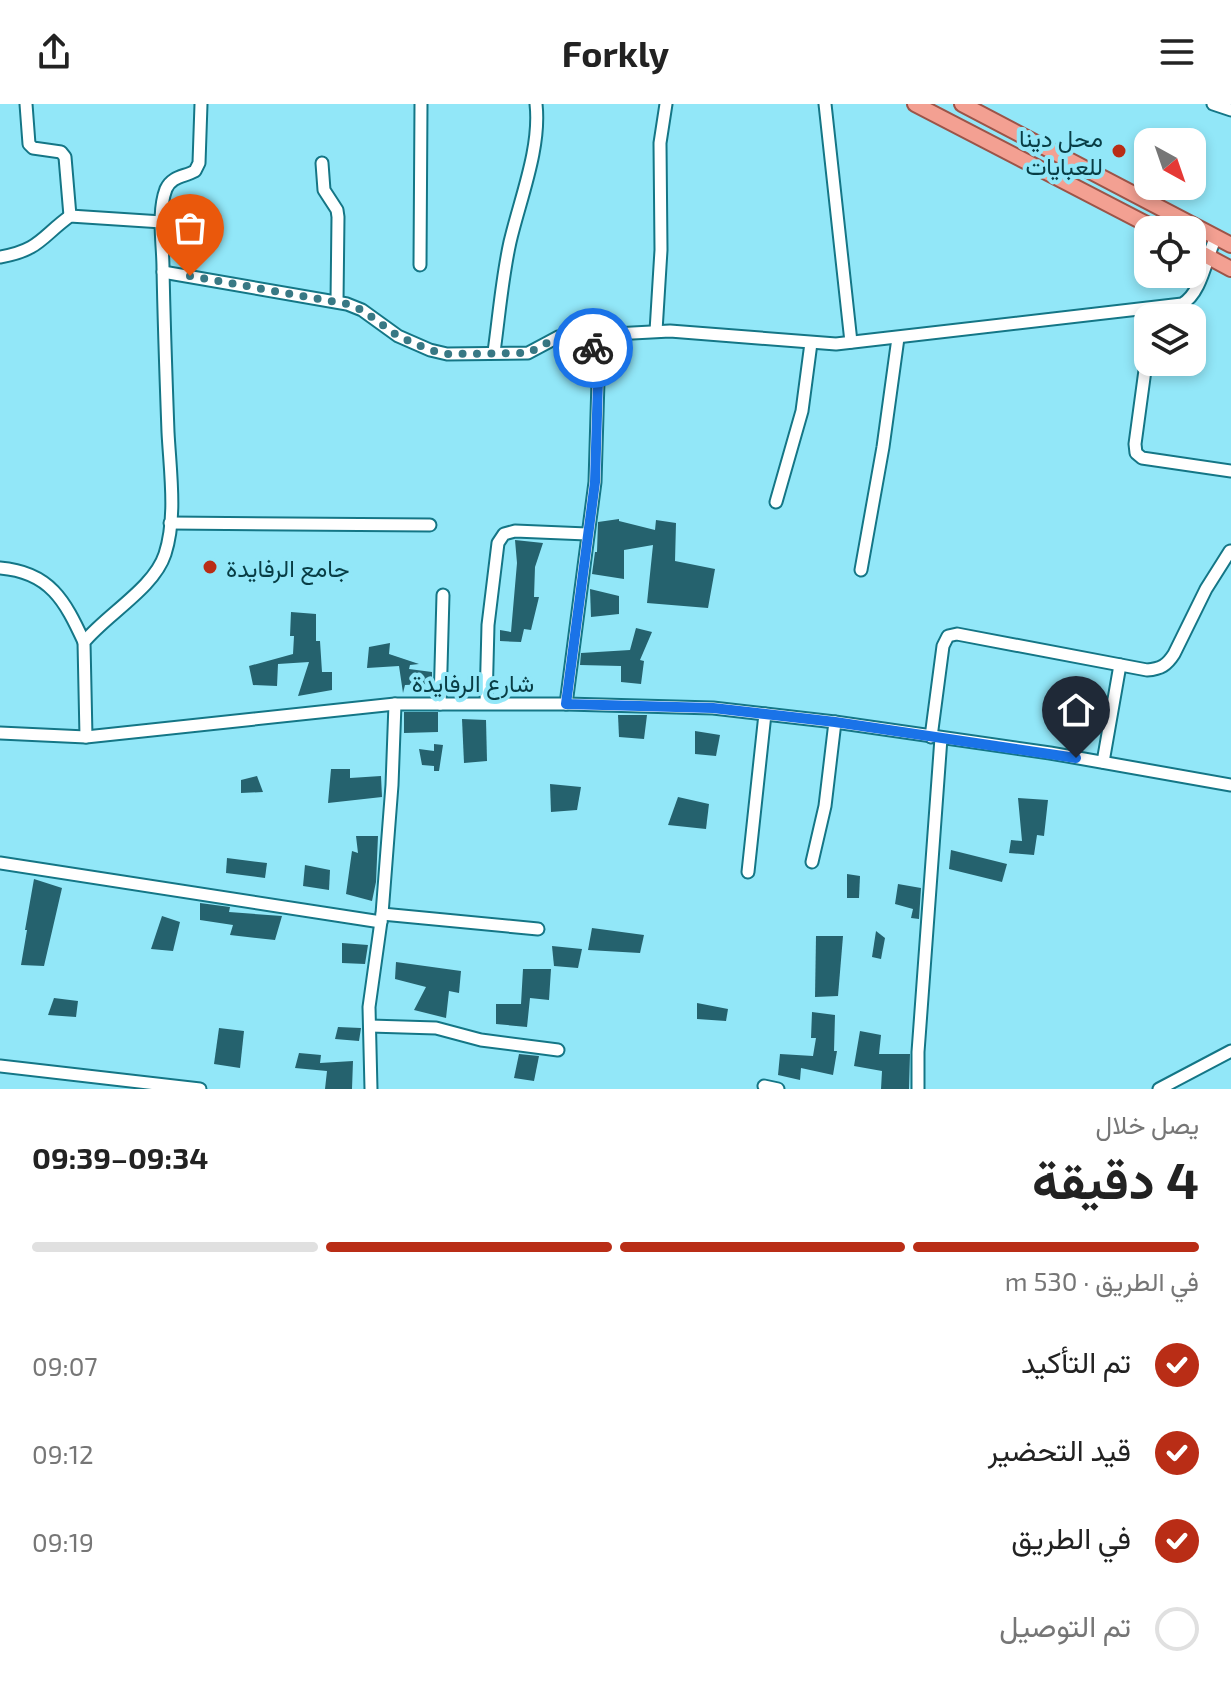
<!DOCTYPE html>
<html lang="ar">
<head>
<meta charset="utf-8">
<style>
	body { margin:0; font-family:"Exo 2",Vazirmatn,sans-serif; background:#f6f6f6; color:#222; direction:rtl; height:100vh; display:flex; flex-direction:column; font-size:30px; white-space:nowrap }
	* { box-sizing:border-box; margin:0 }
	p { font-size:26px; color:#767676 }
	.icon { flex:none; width:44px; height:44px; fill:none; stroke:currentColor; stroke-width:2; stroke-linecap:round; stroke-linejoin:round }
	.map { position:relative; height:985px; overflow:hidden; direction:ltr }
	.panel { display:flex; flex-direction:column; background:#fff; flex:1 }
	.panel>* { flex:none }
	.needle { width:52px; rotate:140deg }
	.tools { position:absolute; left:1134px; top:24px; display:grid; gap:16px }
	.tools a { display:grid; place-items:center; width:72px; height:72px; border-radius:16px; background:#fff; box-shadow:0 4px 12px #0003; font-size:40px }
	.pin { position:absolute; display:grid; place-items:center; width:68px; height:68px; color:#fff; margin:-82px -34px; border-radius:50% 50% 50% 0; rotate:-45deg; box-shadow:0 0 8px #0007 }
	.pin .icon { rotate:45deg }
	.courier { position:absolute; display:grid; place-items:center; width:80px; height:80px; margin:-40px; border:6px solid #1a73e8; border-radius:50%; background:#fff; color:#222; box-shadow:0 2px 10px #0007 }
	.overview em { font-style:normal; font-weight:700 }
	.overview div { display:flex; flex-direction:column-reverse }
	.overview { display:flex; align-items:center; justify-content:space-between; height:136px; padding:0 32px }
	h1 { font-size:52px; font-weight:700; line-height:60px }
	.bar { display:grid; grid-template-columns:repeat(4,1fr); gap:12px 8px; align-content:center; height:96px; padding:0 32px }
	.bar i { height:10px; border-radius:6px; background:#e0e0e0 }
	.bar .on { background:#b92d16 }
	.bar p { grid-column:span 4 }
	ol { padding:0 32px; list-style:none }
	li { display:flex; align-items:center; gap:24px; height:88px }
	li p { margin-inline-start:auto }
	li .icon { padding:8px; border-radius:50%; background:#b92d16; color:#fff; stroke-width:4 }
	li:last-child { color:#767676 }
	li i { width:44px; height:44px; border:4px solid #e0e0e0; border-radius:50% }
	header { display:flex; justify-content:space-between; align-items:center; height:104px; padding:0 32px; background:#fff; font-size:36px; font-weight:700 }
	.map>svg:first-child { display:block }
	.building { fill:#25626e }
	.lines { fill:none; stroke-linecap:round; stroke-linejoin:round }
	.minor-casing { stroke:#147686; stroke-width:15 }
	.major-casing { stroke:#9c5448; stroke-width:18 }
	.minor { stroke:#fff; stroke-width:11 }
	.major { stroke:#f3a092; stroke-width:14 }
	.done { stroke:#387884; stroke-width:8; stroke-dasharray:0 14.4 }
	.route { stroke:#1a73e8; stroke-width:10 }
	.poi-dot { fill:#b92d16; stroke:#92e7f8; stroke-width:3 }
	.labels { text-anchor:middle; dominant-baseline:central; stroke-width:8; stroke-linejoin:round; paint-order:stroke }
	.poi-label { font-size:24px; fill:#083d45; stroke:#92e7f8; text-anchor:end }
	.street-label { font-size:24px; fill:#083d45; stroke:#92e7f8 }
</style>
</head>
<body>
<header><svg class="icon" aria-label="menu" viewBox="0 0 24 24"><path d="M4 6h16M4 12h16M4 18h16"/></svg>Forkly<svg class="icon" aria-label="share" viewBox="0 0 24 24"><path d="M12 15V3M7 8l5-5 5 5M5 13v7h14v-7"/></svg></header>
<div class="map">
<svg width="1231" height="985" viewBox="0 0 1231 985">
	<rect width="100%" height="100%" fill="#92e7f8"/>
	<g class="building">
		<path d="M619,415V417L655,426L656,416L676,419L675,457L715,465L708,504L647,499L653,441L624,446V475L592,470L595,448H597L598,418Z"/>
		<path d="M515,436L543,439L535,463L534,493H539L531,526L524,525L521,538L500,537V526L511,528L517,459Z"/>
		<path d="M590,485L619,492V510L591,513Z"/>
		<path d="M291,508L316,510V537H320L322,568H332V586L298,592L309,558L278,560L277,582L253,581L249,562L293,550L294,532H290Z"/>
		<path d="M636,524L652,528L640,556L644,557L641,580L621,578V562L580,561L581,549L630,546Z"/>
		<path d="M390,539L389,550L419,560L410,561L409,565L432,568V580L405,581L403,589L399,562L367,564L369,543Z"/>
		<path d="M404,608H438V628L404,629Z"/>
		<path d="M618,611H647L644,635L619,633Z"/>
		<path d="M462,615L486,616L487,657L464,659Z"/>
		<path d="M695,627L720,631L716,652L695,650Z"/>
		<path d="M434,640L443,641L439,667H434V662L422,661L419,645L434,647Z"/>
		<path d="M331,665H350V674L381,672L382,693L328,699Z"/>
		<path d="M257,672L263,688L241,689V676Z"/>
		<path d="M550,680L581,683L577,706L551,708Z"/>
		<path d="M678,693L709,700L706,725L668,721Z"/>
		<path d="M1018,694L1048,696L1044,732L1037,731L1034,751L1009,749L1011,736L1022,737Z"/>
		<path d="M356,732H378L376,778L372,797L346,790L352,747L358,749Z"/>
		<path d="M951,746L1007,760L1002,778L949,765Z"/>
		<path d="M227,754L267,759L265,774L226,769Z"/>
		<path d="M305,761L330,766L329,786L303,782Z"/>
		<path d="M847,770L860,772L859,794H847Z"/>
		<path d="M34,775L62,784L44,862L21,861L27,826H25Z"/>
		<path d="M898,780L921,784L919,815L911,814L913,805L895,800Z"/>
		<path d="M200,799L230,803L229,808L282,812L275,836L230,831L233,821L200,816Z"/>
		<path d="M162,812L180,818L173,847L151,845Z"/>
		<path d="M592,824L644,831L640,849L588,846Z"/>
		<path d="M876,827L885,834L881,855L872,853Z"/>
		<path d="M816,832H843L838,892L815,893Z"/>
		<path d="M342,839L368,841L365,860L342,859Z"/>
		<path d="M552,842L582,845L578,864L554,862Z"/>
		<path d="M396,858L461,867L459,889L449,887L446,914L414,906L426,883L395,875Z"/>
		<path d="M523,865H551L549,896L530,894L527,923L496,920V900H521Z"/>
		<path d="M54,894L78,897L76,913L48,911Z"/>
		<path d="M697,899L728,905L726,917L697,915Z"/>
		<path d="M812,908L835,911L834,947H837L833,971L801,964L800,976L778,971L780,950L813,952L816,934H811Z"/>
		<path d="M338,923L361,924L359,937L335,935Z"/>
		<path d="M219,924L244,927L240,964L214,960Z"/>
		<path d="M860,927L881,931L879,950H910L909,985H881L882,967L854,962Z"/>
		<path d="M299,949L321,951L320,959L353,957L352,985H325L327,967L295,964Z"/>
		<path d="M519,950L539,952L534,977L514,974Z"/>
	</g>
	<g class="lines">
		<g class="minor-casing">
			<g id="minor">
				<path d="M26,0L29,40L33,44L61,48L65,53L70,112"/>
				<path d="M825,0L851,238"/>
				<path d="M1213,0L1231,6"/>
				<path d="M322,59L324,86L337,106L338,113L337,197"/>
				<path d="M0,153C40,146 41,133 70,112L162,118"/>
				<path d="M420,161L421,0"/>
				<path d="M163,168L347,200L362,206L398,232L430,246L447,250L528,249L558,233L670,227L836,240L1182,200C1202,189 1206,153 1216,133"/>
				<path d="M656,227L661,146L660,39L666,0"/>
				<path d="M1148,244L1135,340L1136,349L1142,354L1231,367"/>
				<path d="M494,248C499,212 502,174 510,138C520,95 541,44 536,0"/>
				<path d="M776,398L802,307L811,239"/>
				<path d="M170,419L430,421"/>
				<path d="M0,464C50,468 65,497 84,538"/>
				<path d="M861,466L883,343L898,234"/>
				<path d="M486,599L488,521L498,439L504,430L515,427L587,430"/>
				<path d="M440,600L443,491"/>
				<path d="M566,600L595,378L598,277L590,230"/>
				<path d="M0,629L86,633L395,600H566L713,604L835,618L1050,649L1231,681"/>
				<path d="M86,633L84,538C107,510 154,484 165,450C177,413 170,367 168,328C166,274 164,219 163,164C163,140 157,109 166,85C172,72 184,73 195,67L199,59L201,0"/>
				<path d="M931,633L943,542L948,532L957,530L1147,566C1161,565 1167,561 1174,550L1206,485L1230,447"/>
				<path d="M1103,658L1120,561"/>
				<path d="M812,758L825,702L835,618"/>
				<path d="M0,759L381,818"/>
				<path d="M748,768L765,610"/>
				<path d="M382,810L538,825"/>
				<path d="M370,922L436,924L481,936L558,946"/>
				<path d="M0,962L200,985"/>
				<path d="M764,982L778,985"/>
				<path d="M371,985L369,903L382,810L392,681L395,600"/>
				<path d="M918,985V948L941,634"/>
				<path d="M1159,985L1231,947"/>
			</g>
		</g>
		<g class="major-casing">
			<g id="major">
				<path d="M915,0L1158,126"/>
				<path d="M962,0L1231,141"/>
				<path d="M1192,144L1231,165"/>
			</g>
		</g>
		<use href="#minor" class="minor"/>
		<use href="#major" class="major"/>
	</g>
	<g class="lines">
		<path class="done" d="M190,172L347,200L362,206L398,232L430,246L447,250L528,249L558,233L590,230L593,244"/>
		<path class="route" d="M593,244L598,277L595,378L566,600L713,604L835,618L1076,654"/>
	</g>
	<g class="poi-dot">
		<circle cx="1119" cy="47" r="8"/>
		<circle cx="210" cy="463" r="8"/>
	</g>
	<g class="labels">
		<g class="poi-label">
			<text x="1103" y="33">محل دينا<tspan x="1103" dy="28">للعبايات</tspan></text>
			<text x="226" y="463" text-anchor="start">جامع الرفايدة</text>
		</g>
		<g class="street-label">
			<text x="473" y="578">شارع الرفايدة</text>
		</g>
	</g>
</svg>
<div class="tools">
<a><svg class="needle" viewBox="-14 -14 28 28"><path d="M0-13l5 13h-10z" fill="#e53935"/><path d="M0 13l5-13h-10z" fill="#767676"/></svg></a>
<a><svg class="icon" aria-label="locate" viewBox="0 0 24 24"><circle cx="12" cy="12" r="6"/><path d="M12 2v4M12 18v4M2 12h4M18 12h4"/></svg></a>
<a><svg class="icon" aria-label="layers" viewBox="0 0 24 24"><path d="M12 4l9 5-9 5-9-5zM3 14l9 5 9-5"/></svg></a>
</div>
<div class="pin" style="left:190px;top:172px;background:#ea580c"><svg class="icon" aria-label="bag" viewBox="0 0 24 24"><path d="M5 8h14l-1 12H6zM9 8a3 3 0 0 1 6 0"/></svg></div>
<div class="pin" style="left:1076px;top:654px;background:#1f2937"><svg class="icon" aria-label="home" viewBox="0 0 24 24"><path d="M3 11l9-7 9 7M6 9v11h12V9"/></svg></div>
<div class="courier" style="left:593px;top:244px"><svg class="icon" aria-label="bike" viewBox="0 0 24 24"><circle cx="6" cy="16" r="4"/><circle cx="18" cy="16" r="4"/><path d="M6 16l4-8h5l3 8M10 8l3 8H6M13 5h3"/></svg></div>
</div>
<section class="panel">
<div class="overview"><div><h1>4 دقيقة</h1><p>يصل خلال</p></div><em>09:34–09:39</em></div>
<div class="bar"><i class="on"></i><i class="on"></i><i class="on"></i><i></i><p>في الطريق · 530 m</p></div>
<ol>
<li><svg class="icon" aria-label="check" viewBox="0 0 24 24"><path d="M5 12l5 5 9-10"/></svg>تم التأكيد<p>09:07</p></li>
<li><svg class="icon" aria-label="check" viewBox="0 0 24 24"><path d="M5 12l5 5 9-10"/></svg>قيد التحضير<p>09:12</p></li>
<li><svg class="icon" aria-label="check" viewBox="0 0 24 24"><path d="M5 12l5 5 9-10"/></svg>في الطريق<p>09:19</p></li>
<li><i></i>تم التوصيل</li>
</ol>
</section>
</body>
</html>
